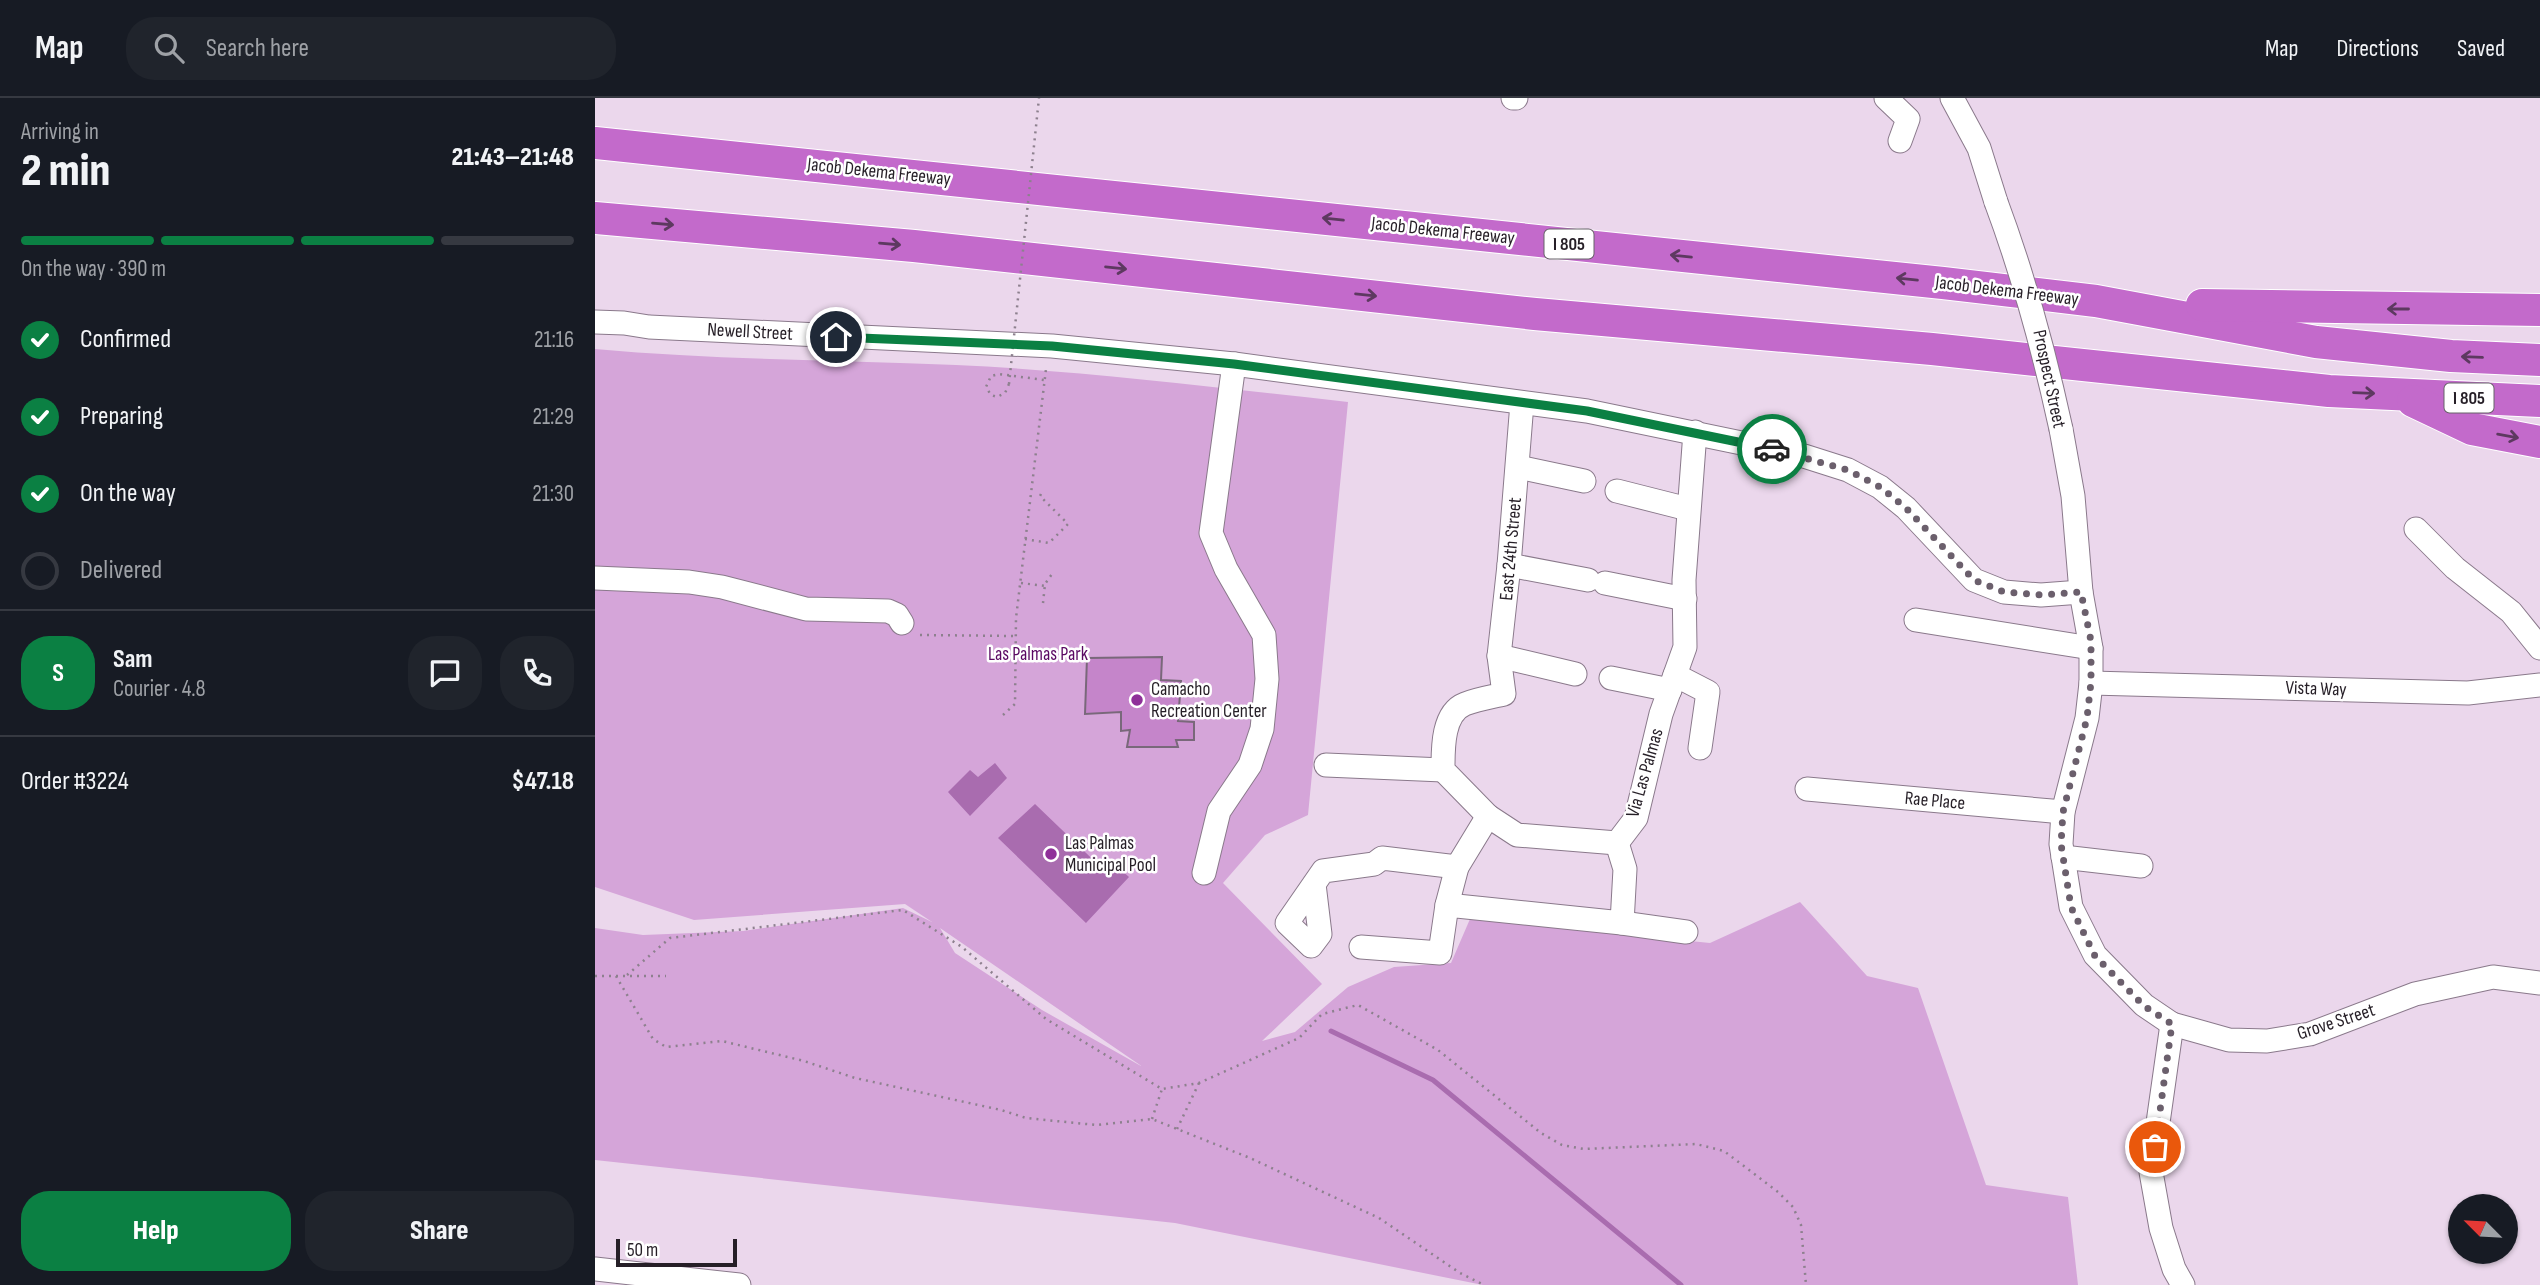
<!DOCTYPE html>
<html lang="en">
<head>
<meta charset="utf-8">
<style>
	body { margin:0; font-family:"Sofia Sans Condensed",sans-serif; background:#20242c; color:#f1f3f6; height:100vh; display:flex; flex-direction:column; font-size:26px; white-space:nowrap }
	* { box-sizing:border-box; margin:0 }
	p { font-size:23px; color:#9ea1a6 }
	.icon { flex:none; width:38px; height:38px; fill:none; stroke:currentColor; stroke-width:2; stroke-linecap:round; stroke-linejoin:round }
	.map { position:relative; flex:1; overflow:hidden }
	.sheet { display:flex; flex-direction:column; background:#171b24; width:595px }
	.sheet>* { flex:none }
	.needle { width:46px; rotate:294deg }
	.fabs { position:absolute; left:1853px; top:1096px; display:grid; gap:14px }
	.fabs a { display:grid; place-items:center; width:70px; height:70px; border-radius:50%; background:#171b24; box-shadow:0 2px 5px #0004; font-size:35px }
	.scale { position:absolute; left:21px; bottom:18px; width:121px; box-sizing:border-box; padding-left:7px; border:4px solid #261f27; border-top:0; font-size:19px; line-height:24px; white-space:nowrap; color:#261f27; -webkit-text-stroke:5px #fff; paint-order:stroke }
	.pin { position:absolute; display:grid; place-items:center; width:60px; height:60px; color:#fff; margin:-30px; border:4px solid #fff; border-radius:50%; box-shadow:0 2px 7px #0007 }
	.courier { position:absolute; display:grid; place-items:center; width:70px; height:70px; margin:-35px; border:5px solid #0b8043; border-radius:50%; background:#fff; color:#222; box-shadow:0 2px 9px #0007 }
	.head em { font-style:normal; font-weight:800 }
	.head div { display:flex; flex-direction:column-reverse }
	.head { display:flex; align-items:center; justify-content:space-between; height:119px; padding:0 21px }
	h1 { font-size:46px; font-weight:800; line-height:52px }
	.bar { display:grid; grid-template-columns:repeat(4,1fr); gap:10px 7px; align-content:center; height:84px; padding:0 21px }
	.bar i { height:9px; border-radius:5px; background:#363941 }
	.bar .current { background:#0b8043 }
	.bar p { grid-column:span 4 }
	.line { display:flex; align-items:center; gap:18px; padding:0 21px; border-top:2px solid #363941 }
	.line div { flex:1 }
	.round { display:grid; place-items:center; flex:none; width:74px; height:74px; border-radius:28px; background:#20242c }
	ol { padding:0 21px; list-style:none }
	li { display:flex; align-items:center; gap:21px; height:77px }
	li p { margin-inline-start:auto }
	li .icon { padding:7px; border-radius:50%; background:#0b8043; color:#fff; stroke-width:4 }
	li:last-child { color:#9ea1a6 }
	li i { width:38px; height:38px; border:4px solid #363941; border-radius:50% }
	.cta { display:flex; gap:14px; margin-top:auto; padding:14px 21px }
	.cta a { flex:1; height:80px; border-radius:28px; background:#0b8043; color:#fff; font-size:28px; font-weight:800; line-height:80px; text-align:center }
	.cta a+a { background:#20242c; color:#f1f3f6 }
	header { display:flex; align-items:center; gap:42px; box-sizing:border-box; height:98px; padding:0 35px; background:#171b24; border-bottom:2px solid #363941 }
	header strong { font-size:33px }
	nav { display:flex; gap:38px; margin-inline-start:auto; font-size:24px }
	.search { width:490px; height:63px; background:#20242c; display:flex; align-items:center; gap:18px; box-sizing:border-box; padding:0 24px; border-radius:28px; color:#9ea1a6; font-size:26px }
	main { display:flex; flex:1; min-height:0 }
	.map>svg:first-child { display:block }
	.green { fill:#d5a5d9; fill-rule:evenodd }
	.water { fill:#a96caf }
	.lines { fill:none; stroke-linecap:round; stroke-linejoin:round }
	.stream { stroke:#a96caf; stroke-width:5 }
	.building { fill:#c585ca; stroke:#79687a; stroke-width:2 }
	.minor-casing { stroke:#8a798b; stroke-width:25 }
	.highway-casing { stroke:#fff; stroke-width:34 }
	.path { stroke:#8d808e; stroke-width:2.5; stroke-dasharray:2 5; stroke-linecap:butt }
	.minor { stroke:#fff; stroke-width:23 }
	.highway { stroke:#c36acb; stroke-width:32 }
	.minor-bridge-casing { stroke:#8a798b; stroke-width:25; stroke-linecap:butt }
	.path-bridge { stroke:#8d808e; stroke-width:2.5; stroke-dasharray:2 5; stroke-linecap:butt }
	.minor-bridge { stroke:#fff; stroke-width:23 }
	.oneway { stroke:#5d3960 }
	.done { stroke:#6b5f6c; stroke-width:7; stroke-dasharray:0 12.6 }
	.route { stroke:#0b8043; stroke-width:9 }
	.poi-dot { fill:#8f3099; stroke:#fff; stroke-width:2.5 }
	.labels { text-anchor:middle; dominant-baseline:central; stroke-width:5; stroke-linejoin:round; paint-order:stroke }
	.shield { fill:#fff; stroke:#676268; stroke-width:2 }
	.shield-label { font-size:18px; font-weight:bold; fill:#261f27 }
	.street-label { font-size:19px; fill:#261f27; stroke:#fff }
	.park-label { font-size:19px; fill:#5a0862; stroke:#fff }
	.poi-label { font-size:19px; fill:#261f27; stroke:#fff; text-anchor:start }
</style>
</head>
<body>
<header>
<strong>Map</strong>
<div class="search"><svg class="icon" aria-label="search" viewBox="0 0 24 24"><circle cx="10" cy="10" r="6"/><path d="M15 15l6 6"/></svg>Search here</div>
<nav><a>Map</a><a>Directions</a><a>Saved</a></nav>
</header>
<main>
<section class="sheet">
<div class="head"><div><h1>2 min</h1><p>Arriving in</p></div><em>21:43–21:48</em></div>
<div class="bar"><i class="current"></i><i class="current"></i><i class="current"></i><i></i><p>On the way · 390 m</p></div>
<ol>
<li><svg class="icon" aria-label="check" viewBox="0 0 24 24"><path d="M5 12l5 5 9-10"/></svg>Confirmed<p>21:16</p></li>
<li><svg class="icon" aria-label="check" viewBox="0 0 24 24"><path d="M5 12l5 5 9-10"/></svg>Preparing<p>21:29</p></li>
<li><svg class="icon" aria-label="check" viewBox="0 0 24 24"><path d="M5 12l5 5 9-10"/></svg>On the way<p>21:30</p></li>
<li><i></i>Delivered</li>
</ol>
<div class="line" style="height:126px"><b class="round" style="background:#0b8043;color:#fff">S</b><div><b>Sam</b><p>Courier · 4.8</p></div><a class="round"><svg class="icon" aria-label="chat" viewBox="0 0 24 24"><path d="M4 5h16v11H9l-5 4z"/></svg></a><a class="round"><svg class="icon" aria-label="phone" viewBox="0 0 24 24"><path d="M5 4h4l2 5-3 2q2 4 5 5l2-3 5 2v4C11 20 4 13 5 4z"/></svg></a></div>
<div class="line" style="height:91px"><div>Order #3224</div><b>$47.18</b></div>
<div class="cta"><a>Help</a><a>Share</a></div>
</section>
<div class="map">
<svg width="1945" height="1187" viewBox="0 0 1945 1187">
	<rect width="100%" height="100%" fill="#ebd7ec"/>
	<path class="green" d="M0,251C120,262 241,262 361,267C492,273 623,290 753,304L713,717L670,737L628,785L727,886L667,943L700,934L753,889L799,869L856,865L875,821L1115,845L1205,804L1272,878L1323,890L1391,1087L1473,1099L1483,1187H888L580,1125L0,1062V830L48,837L148,833L308,810L337,824L310,806L99,822L0,789ZM345,830L545,967L546,968L447,912L360,855Z"/>
	<g class="water">
		<path d="M400,665L412,680L375,718L353,694L375,672L383,679Z"/>
		<path d="M440,706L515,778L525,771L534,779L491,825L403,740Z"/>
	</g>
	<g class="lines">
		<path class="stream" d="M736,933L838,982L1086,1187"/>
	</g>
	<path class="building" d="M567,559L566,582L586,583L583,623L599,624V642H581L583,649H532L535,632L526,633V614L490,616L492,560Z"/>
	<g class="lines">
		<g class="minor-casing">
			<g id="minor">
				<path d="M918,0H921"/>
				<path d="M1291,0L1313,21L1305,43"/>
				<path d="M1357,0L1384,50L1401,104"/>
				<path d="M0,224L29,225L54,229L457,248L639,266L992,313L1209,358L1253,372L1285,389L1311,410L1379,482L1409,494L1446,497L1486,494"/>
				<path d="M927,305L914,467L904,558L909,596C896,599 882,601 870,606C847,615 848,652 848,672L893,718L922,737L1022,745L1041,720L1066,616L1090,549L1089,482L1100,334"/>
				<path d="M1466,331L1478,398L1486,494L1496,550V585L1492,620L1468,714L1466,746L1476,809L1500,857L1549,907L1577,926L1634,942L1672,943L1715,936L1820,896L1898,879L1945,885"/>
				<path d="M923,369L989,383"/>
				<path d="M1022,393L1093,411"/>
				<path d="M1821,431L1860,470L1916,514L1945,550"/>
				<path d="M914,467L993,482"/>
				<path d="M0,480L94,484L127,489L211,511L293,513L302,517L307,525"/>
				<path d="M1010,485L1090,501"/>
				<path d="M1321,522L1496,550"/>
				<path d="M904,558L980,576"/>
				<path d="M1080,577L1113,594L1105,650"/>
				<path d="M1016,580L1075,592"/>
				<path d="M1496,585L1873,595L1945,587"/>
				<path d="M731,667L848,672"/>
				<path d="M1212,691L1468,714"/>
				<path d="M1468,759L1546,768"/>
				<path d="M609,775L624,713L655,667L667,631L672,581L669,537L631,471L616,435L639,266"/>
				<path d="M719,786L725,836L716,848L692,825L728,773L779,766L787,760L862,769"/>
				<path d="M852,807L862,769L893,718"/>
				<path d="M1027,825L1091,834"/>
				<path d="M766,849L845,855L852,807L1027,825L1030,771L1022,745"/>
				<path d="M1577,926L1556,1074L1566,1130L1579,1171L1588,1187"/>
				<path d="M0,1171L144,1187"/>
			</g>
		</g>
		<g class="highway-casing">
			<g id="highway">
				<path d="M0,45L1348,185L1501,203L1721,244L1856,258L1945,262"/>
				<path d="M0,120L319,148L940,216L1337,251L1734,293L1945,303"/>
				<path d="M1607,207L1945,212"/>
				<path d="M1818,303L1877,331L1945,344"/>
			</g>
		</g>
		<g class="path">
			<path d="M414,286L410,295L402,299L396,297L391,289L396,278L404,276L449,282"/>
			<path d="M430,441L454,445L473,426L445,398L448,392"/>
			<path d="M426,485L450,488"/>
			<path d="M448,505L450,486L457,476"/>
			<path d="M325,537L419,538"/>
			<path d="M408,617L420,606L421,520L451,271"/>
			<path d="M32,877L75,840L308,812L367,849L451,921L567,991L604,985L704,940L727,916L763,907L843,952L946,1035L967,1047L989,1051L1101,1046L1129,1053L1183,1094L1198,1109L1206,1127L1211,1187"/>
			<path d="M0,878H71"/>
			<path d="M21,878L58,941L71,949L127,943L209,963L260,980L406,1012L431,1020L501,1027L557,1021L655,1060L784,1120L865,1175L889,1187"/>
			<path d="M557,1021L567,991"/>
			<path d="M582,1031L604,985"/>
		</g>
		<use href="#minor" class="minor"/>
		<use href="#highway" class="highway"/>
		<g class="minor-bridge-casing">
			<path id="minor-bridge" d="M1401,104C1429,179 1449,253 1466,331"/>
		</g>
		<path class="path-bridge" d="M414,286L444,0"/>
		<use href="#minor-bridge" class="minor-bridge"/>
	</g>
	<defs><path id="oneway-shaft" d="M-6 0H5M1.5-3L5.5 0L1.5 3" fill="none" stroke-width="1.6" stroke-linecap="round" stroke-linejoin="round" transform="scale(1.75)"/></defs>
	<g class="oneway">
		<use href="#oneway-shaft" transform="translate(738 121) rotate(-174)"/>
		<use href="#oneway-shaft" transform="translate(68 126) rotate(5)"/>
		<use href="#oneway-shaft" transform="translate(295 146) rotate(5)"/>
		<use href="#oneway-shaft" transform="translate(1086 158) rotate(-174)"/>
		<use href="#oneway-shaft" transform="translate(521 170) rotate(6)"/>
		<use href="#oneway-shaft" transform="translate(1312 181) rotate(-174)"/>
		<use href="#oneway-shaft" transform="translate(771 197) rotate(6)"/>
		<use href="#oneway-shaft" transform="translate(1803 211) rotate(-180)"/>
		<use href="#oneway-shaft" transform="translate(1877 259) rotate(-178)"/>
		<use href="#oneway-shaft" transform="translate(1769 295) rotate(2)"/>
		<use href="#oneway-shaft" transform="translate(1913 338) rotate(10)"/>
	</g>
	<g class="lines">
		<path class="done" d="M1177,351L1253,372L1285,389L1311,410L1379,482L1409,494L1446,497L1486,494L1496,543V584L1492,620L1468,714L1466,746L1476,809L1500,858L1549,908L1577,926L1560,1049"/>
		<path class="route" d="M241,239L457,248L639,266L992,313L1177,351"/>
	</g>
	<g class="poi-dot">
		<circle cx="542" cy="602" r="7"/>
		<circle cx="456" cy="756" r="7"/>
	</g>
	<g class="labels">
		<g class="shield">
			<rect x="949.5" y="131.5" width="49" height="29" rx="5"/>
			<rect x="1849.5" y="285.5" width="49" height="29" rx="5"/>
		</g>
		<g class="shield-label">
			<text x="974" y="146">I 805</text>
			<text x="1874" y="300">I 805</text>
		</g>
		<g class="street-label">
			<text transform="translate(284 74) rotate(6)">Jacob Dekema Freeway</text>
			<text transform="translate(848 133) rotate(6)">Jacob Dekema Freeway</text>
			<text transform="translate(1412 193) rotate(7)">Jacob Dekema Freeway</text>
			<text transform="translate(155 234) rotate(3)">Newell Street</text>
			<text transform="translate(1454 281) rotate(78)">Prospect Street</text>
			<text transform="translate(916 451) rotate(-85)">East 24th Street</text>
			<text transform="translate(1721 591) rotate(2)">Vista Way</text>
			<text transform="translate(1050 675) rotate(-74)">Via Las Palmas</text>
			<text transform="translate(1340 703) rotate(5)">Rae Place</text>
			<text transform="translate(1741 924) rotate(-18)">Grove Street</text>
		</g>
		<g class="park-label">
			<text x="443" y="556">Las Palmas Park</text>
		</g>
		<g class="poi-label">
			<text x="556" y="591">Camacho<tspan x="556" dy="22">Recreation Center</tspan></text>
			<text x="470" y="745">Las Palmas<tspan x="470" dy="22">Municipal Pool</tspan></text>
		</g>
	</g>
</svg>
<div class="fabs">
<a><svg class="needle" viewBox="-14 -14 28 28"><path d="M0-13l5 13h-10z" fill="#e53935"/><path d="M0 13l5-13h-10z" fill="#9ea1a6"/></svg></a>
</div>
<div class="scale">50 m</div>
<div class="pin" style="left:1560px;top:1049px;background:#ea580c"><svg class="icon" aria-label="bag" viewBox="0 0 24 24"><path d="M5 8h14l-1 12H6zM9 8a3 3 0 0 1 6 0"/></svg></div>
<div class="pin" style="left:241px;top:239px;background:#1f2937"><svg class="icon" aria-label="home" viewBox="0 0 24 24"><path d="M3 11l9-7 9 7M6 9v11h12V9"/></svg></div>
<div class="courier" style="left:1177px;top:351px"><svg class="icon" aria-label="car" viewBox="0 0 24 24"><path d="M5 17H2v-5l4-1 3-4h7l3 4 3 1v5h-3M9 17h6M6 11h13"/><circle cx="7" cy="17" r="2"/><circle cx="17" cy="17" r="2"/></svg></div>
</div>
</main>
</body>
</html>
